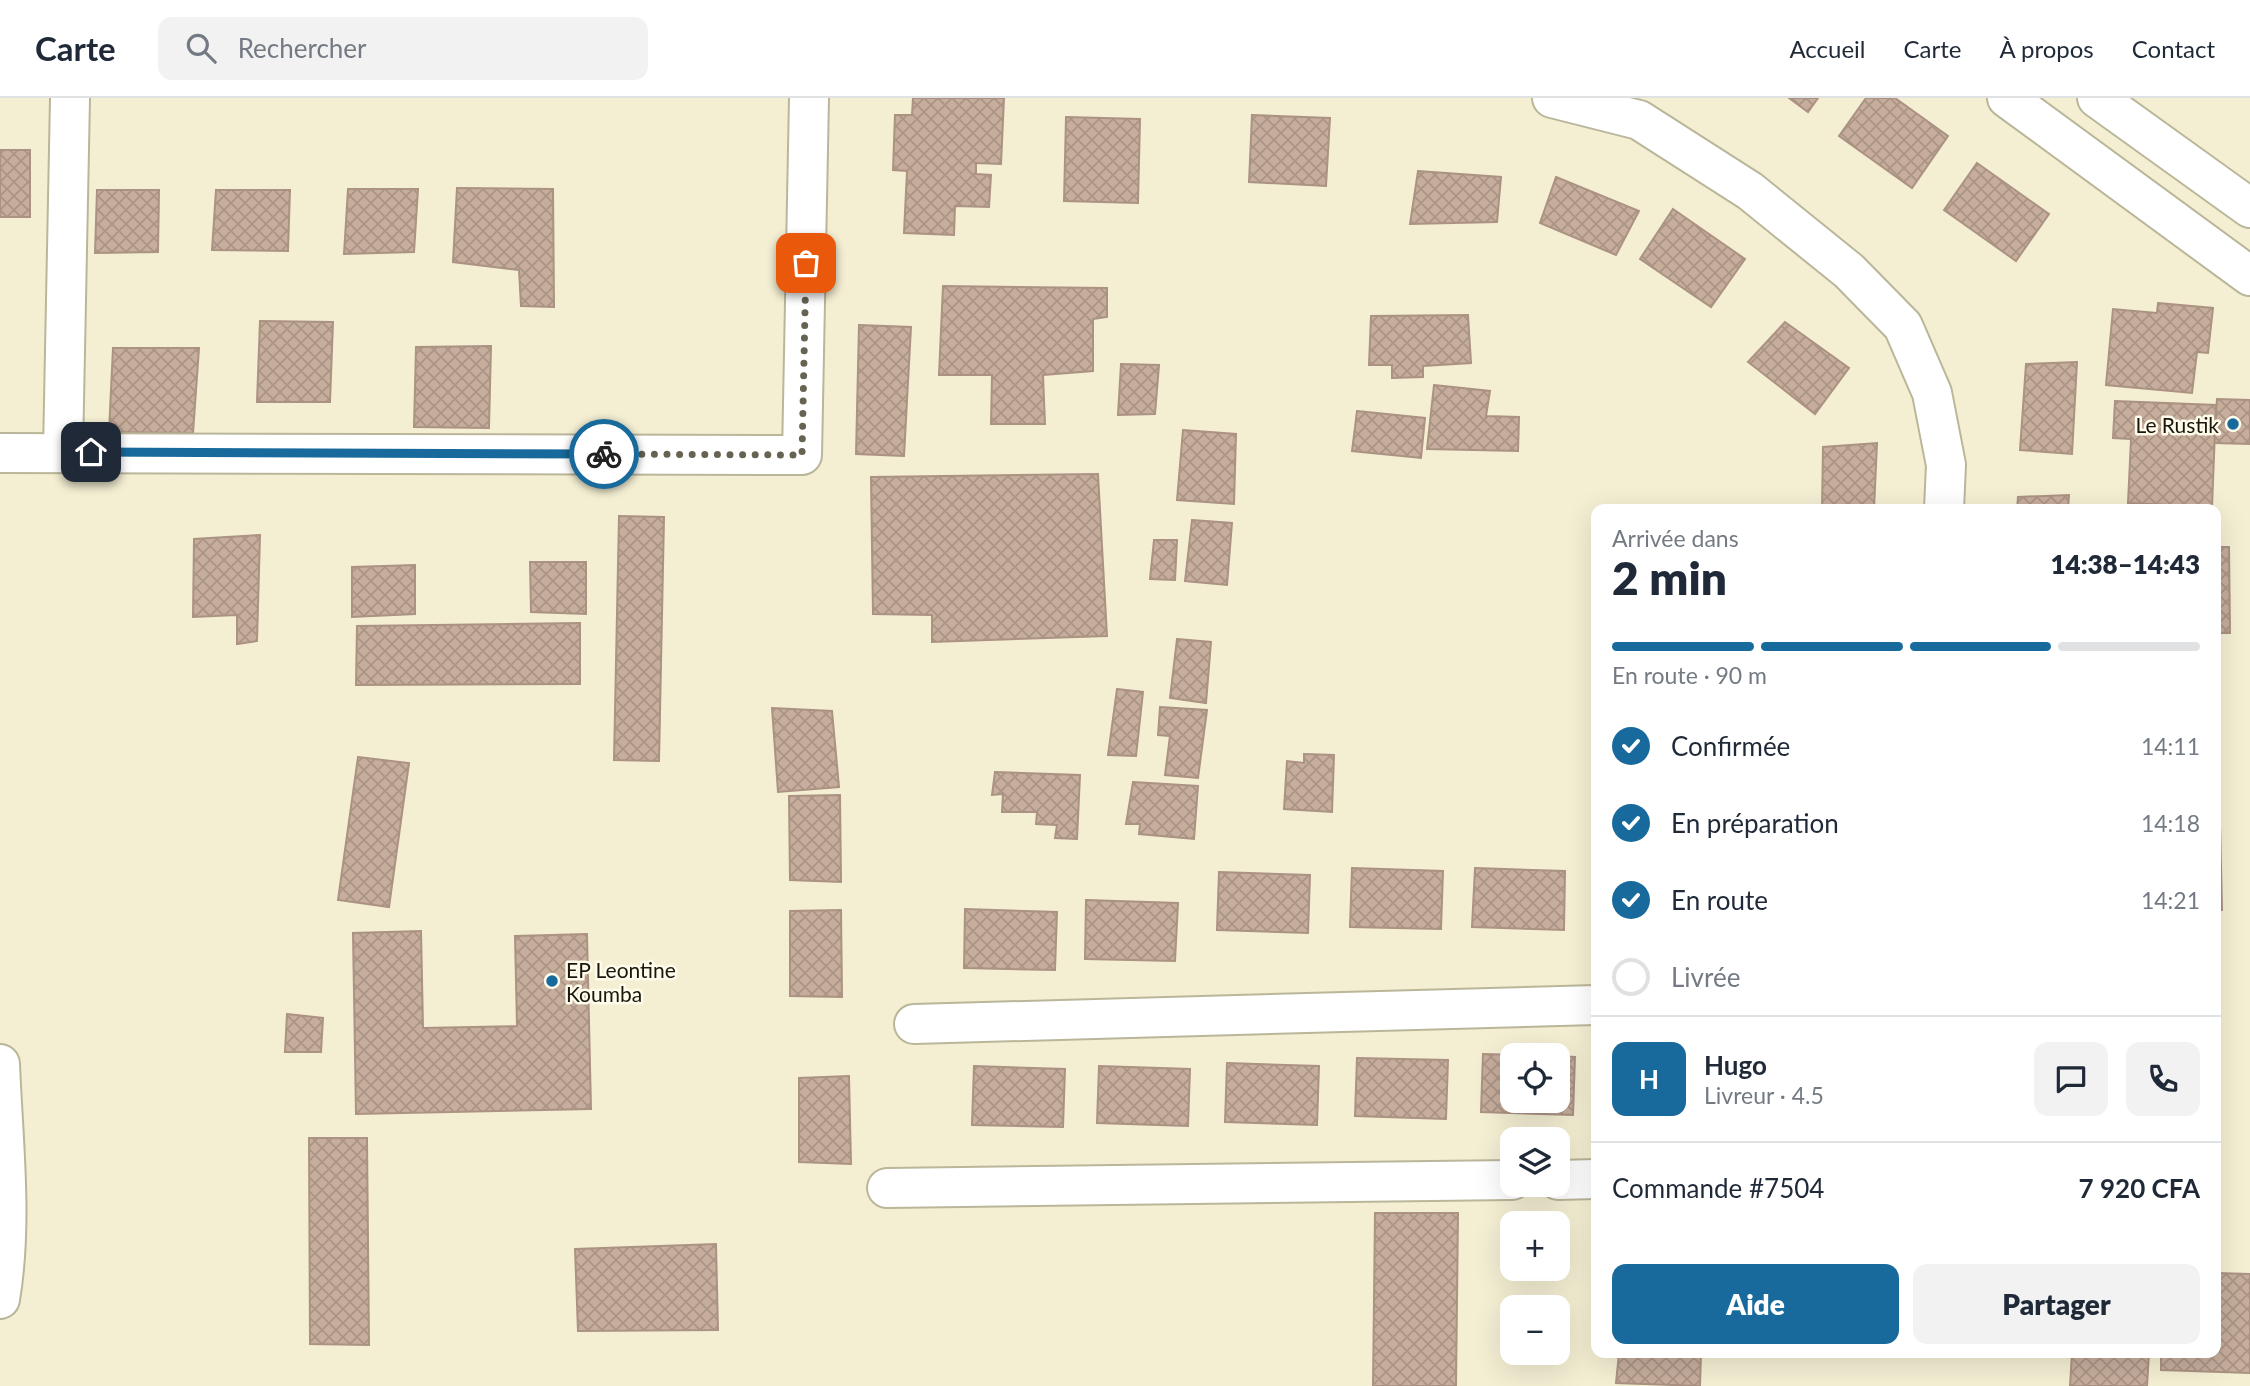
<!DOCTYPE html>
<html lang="fr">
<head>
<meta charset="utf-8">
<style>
	body { margin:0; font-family:Lato,sans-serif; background:#f2f2f3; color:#1f2937; height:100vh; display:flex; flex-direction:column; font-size:26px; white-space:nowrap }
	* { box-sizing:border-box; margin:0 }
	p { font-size:23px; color:#747a83 }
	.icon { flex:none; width:38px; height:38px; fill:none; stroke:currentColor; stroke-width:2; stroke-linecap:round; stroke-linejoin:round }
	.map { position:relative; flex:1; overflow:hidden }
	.panel { position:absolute; left:1591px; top:406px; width:630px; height:854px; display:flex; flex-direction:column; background:#fff; border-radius:14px; box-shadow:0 7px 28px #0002 }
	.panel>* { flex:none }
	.controls { position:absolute; left:1500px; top:945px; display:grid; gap:14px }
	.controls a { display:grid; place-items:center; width:70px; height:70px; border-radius:14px; background:#fff; box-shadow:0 7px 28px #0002; font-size:35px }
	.pin { position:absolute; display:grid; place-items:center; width:60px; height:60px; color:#fff; margin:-30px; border-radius:14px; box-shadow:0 4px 10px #0006 }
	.courier { position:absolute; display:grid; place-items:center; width:70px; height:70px; margin:-35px; border:5px solid #186a9c; border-radius:50%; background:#fff; color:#222; box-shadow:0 2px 9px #0007 }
	.overview em { font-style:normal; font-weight:800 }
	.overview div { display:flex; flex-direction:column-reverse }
	.overview { display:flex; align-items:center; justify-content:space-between; height:119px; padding:0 21px }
	h1 { font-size:46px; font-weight:800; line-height:52px }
	.bar { display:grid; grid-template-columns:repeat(4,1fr); gap:10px 7px; align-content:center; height:84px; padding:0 21px }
	.bar i { height:9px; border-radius:5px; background:#e0e1e3 }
	.bar .current { background:#186a9c }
	.bar p { grid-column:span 4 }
	.line { display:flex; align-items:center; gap:18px; padding:0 21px; border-top:2px solid #e0e1e3 }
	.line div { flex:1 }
	.round { display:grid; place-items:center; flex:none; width:74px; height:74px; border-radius:14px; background:#f2f2f3 }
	ol { padding:0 21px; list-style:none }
	li { display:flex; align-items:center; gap:21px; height:77px }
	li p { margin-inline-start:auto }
	li .icon { padding:7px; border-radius:50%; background:#186a9c; color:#fff; stroke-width:4 }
	li:last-child { color:#747a83 }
	li i { width:38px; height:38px; border:4px solid #e0e1e3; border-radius:50% }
	.action { display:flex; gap:14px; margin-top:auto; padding:14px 21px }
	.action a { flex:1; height:80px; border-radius:14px; background:#186a9c; color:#fff; font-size:28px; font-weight:800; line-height:80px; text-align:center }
	.action a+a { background:#f2f2f3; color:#1f2937 }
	header { display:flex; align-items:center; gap:42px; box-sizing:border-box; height:98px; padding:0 35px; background:#fff; border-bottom:2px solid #e0e1e3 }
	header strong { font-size:33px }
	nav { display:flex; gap:38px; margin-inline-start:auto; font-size:24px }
	.search { width:490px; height:63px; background:#f2f2f3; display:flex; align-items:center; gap:18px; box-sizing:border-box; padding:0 24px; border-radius:14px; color:#747a83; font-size:26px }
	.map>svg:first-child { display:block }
	.building { fill:url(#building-cross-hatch); stroke:#ab9282; stroke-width:2 }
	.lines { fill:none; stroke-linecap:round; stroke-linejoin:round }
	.minor-casing { stroke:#bab69a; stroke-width:42 }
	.primary-casing { stroke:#bab69a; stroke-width:42 }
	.minor { stroke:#fff; stroke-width:38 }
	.primary { stroke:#fff; stroke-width:38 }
	.done { stroke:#666352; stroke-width:7; stroke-dasharray:0 12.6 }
	.route { stroke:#186a9c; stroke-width:9 }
	.poi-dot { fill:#186a9c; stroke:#fffceb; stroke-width:2.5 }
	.labels { text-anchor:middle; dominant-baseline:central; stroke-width:5; stroke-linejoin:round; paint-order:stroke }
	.poi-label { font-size:21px; fill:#19170d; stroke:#fffceb; text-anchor:end }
</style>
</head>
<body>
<header>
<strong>Carte</strong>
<div class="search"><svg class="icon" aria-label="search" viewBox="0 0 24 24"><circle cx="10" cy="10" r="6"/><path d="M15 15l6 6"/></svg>Rechercher</div>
<nav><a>Accueil</a><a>Carte</a><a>À propos</a><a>Contact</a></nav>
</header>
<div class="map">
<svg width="2250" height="1288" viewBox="0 0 2250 1288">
	<defs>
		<pattern id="building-cross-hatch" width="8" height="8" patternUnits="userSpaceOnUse" patternTransform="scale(1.75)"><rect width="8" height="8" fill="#c6ad9c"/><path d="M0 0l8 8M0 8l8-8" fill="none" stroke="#aa9485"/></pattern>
	</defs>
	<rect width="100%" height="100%" fill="#f4efd3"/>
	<g class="building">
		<path d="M913,0H1004L1001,66L976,65V76L991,77L989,109L955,108L954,137L904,135L907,73L893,72L895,17H912Z"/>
		<path d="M1789,0H1818L1808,14Z"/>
		<path d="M1866,0H1895L1948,38L1912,90L1839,38Z"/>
		<path d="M1252,17L1330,20L1326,88L1249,84Z"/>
		<path d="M1066,19L1140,21L1138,105L1064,103Z"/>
		<rect x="0" y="52" width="30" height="67"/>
		<path d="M1977,65L2049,116L2016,163L1944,112Z"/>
		<path d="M1418,73L1501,79L1497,124L1410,126Z"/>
		<path d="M1556,79L1639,113L1616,157L1540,125Z"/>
		<path d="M457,90L553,91L554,209L521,208L519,172L453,164Z"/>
		<path d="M348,91H418L414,154L344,156Z"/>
		<path d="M97,92H159L158,154L95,155Z"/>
		<path d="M216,92H290L288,153L212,152Z"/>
		<path d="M1673,111L1745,161L1711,209L1640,161Z"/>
		<path d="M943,188L1107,190V219L1093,221V273L1043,277L1045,326H991L992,277H939Z"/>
		<path d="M2158,205L2213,210L2208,255L2197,254L2192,295L2106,287L2113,211L2157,215Z"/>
		<path d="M1468,217L1471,265L1423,268V279L1392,280V267H1369L1371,218Z"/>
		<path d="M260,223L333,224L330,304H257Z"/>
		<path d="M1785,224L1849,270L1815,316L1748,264Z"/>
		<path d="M859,227L911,229L904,358L856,356Z"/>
		<path d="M491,248L489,330L414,329L416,249Z"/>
		<path d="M113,250H199L193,335L109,334Z"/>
		<path d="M2077,264L2072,356L2020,352L2026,266Z"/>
		<path d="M1121,266L1159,267L1155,316L1118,317Z"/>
		<path d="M1434,287L1490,293L1486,318L1519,319L1518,353L1427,351Z"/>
		<path d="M2217,301L2250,302V346L2214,345Z"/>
		<path d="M2115,303L2216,307L2212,409L2128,405L2131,341L2113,340Z"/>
		<path d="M1357,313L1425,320L1421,360L1352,353Z"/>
		<path d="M1183,332L1236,336L1234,406L1177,402Z"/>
		<path d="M1877,345L1874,411H1822L1823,349Z"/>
		<path d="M1098,376L1107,538L932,544V517L873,516L871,379Z"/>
		<path d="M2069,397L2068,411H2017L2018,399Z"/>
		<path d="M619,418L664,419L659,663L614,662Z"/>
		<path d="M1192,422L1232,425L1227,487L1185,483Z"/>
		<path d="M260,437L257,543L237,546V517L193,519L194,441Z"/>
		<path d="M1154,442H1177L1175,482L1150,481Z"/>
		<path d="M2216,449H2229L2230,535H2216Z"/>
		<path d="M530,464H586V516L531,514Z"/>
		<path d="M415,467V516L352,519V469Z"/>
		<path d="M580,525V586L356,587L357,528Z"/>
		<path d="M1177,541L1211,544L1206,605L1170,600Z"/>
		<path d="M1117,591L1143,594L1136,658L1108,657Z"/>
		<path d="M1160,609L1207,612L1198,680L1165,677L1170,638L1158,637Z"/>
		<path d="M772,610L832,613L839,689L778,694Z"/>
		<path d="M1304,656L1334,657L1332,714L1284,711L1287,663L1304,665Z"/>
		<path d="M358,659L409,665L389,809L338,802Z"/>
		<path d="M995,674L1080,677L1077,741L1055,740L1057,727L1036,726L1037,714H1002L1003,696L992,697Z"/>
		<path d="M1133,684L1198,688L1194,741L1139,736L1140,726H1126Z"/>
		<path d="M840,697L841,784L790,782L789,698Z"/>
		<path d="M2220,726L2222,812H2216V727Z"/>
		<path d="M1352,770L1443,773L1441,831L1350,829Z"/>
		<path d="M1475,770L1565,773L1564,832L1472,829Z"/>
		<path d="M1219,774L1310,777L1308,835L1217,832Z"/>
		<path d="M1086,802L1178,805L1175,863L1085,861Z"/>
		<path d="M965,811L1057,814L1055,872L964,870Z"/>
		<path d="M841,812L842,899L790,898V813Z"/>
		<path d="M421,833L423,930L517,928L515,838L587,836L591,1011L356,1016L353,835Z"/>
		<path d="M287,916L323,920L321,954H285Z"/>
		<path d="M1483,956L1521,957H1512V1003H1558V958L1575,959L1573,1017L1481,1014Z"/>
		<path d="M1357,960L1448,962L1446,1021L1355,1018Z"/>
		<path d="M1227,965L1319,968L1317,1027L1225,1024Z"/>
		<path d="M974,968L1065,971L1063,1029L972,1027Z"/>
		<path d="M1099,968L1190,971L1188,1028L1097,1025Z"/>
		<path d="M849,978L851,1066L799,1064V980Z"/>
		<path d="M309,1040H367L369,1247L310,1246Z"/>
		<path d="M1375,1115H1458L1456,1288H1373Z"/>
		<path d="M716,1146L718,1232L578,1233L575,1151Z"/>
		<path d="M2216,1175L2250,1176V1275L2161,1272V1255H2216Z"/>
		<path d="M1619,1255H1701L1700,1288L1616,1285Z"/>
		<path d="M2072,1255H2149L2147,1288H2070Z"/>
	</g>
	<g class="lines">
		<g class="minor-casing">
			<g id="minor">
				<path d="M1552,0L1639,22L1750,93L1849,173L1903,228L1932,295L1946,367L1944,411"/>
				<path d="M63,354L70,0"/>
				<path d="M0,355L802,357L809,0"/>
				<path d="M914,926L1596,907"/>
				<path d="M0,966C3,1043 13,1124 0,1201"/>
				<path d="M1558,1082L1596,1081"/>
				<path d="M887,1090L1512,1082"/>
			</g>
		</g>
		<g class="primary-casing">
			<g id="primary">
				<path d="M2007,0L2250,178"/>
				<path d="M2097,0L2250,110"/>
			</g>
		</g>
		<use href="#minor" class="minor"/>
		<use href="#primary" class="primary"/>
	</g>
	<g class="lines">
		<path class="done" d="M604,356L802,357L806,165"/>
		<path class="route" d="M91,354L604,356"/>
	</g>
	<g class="poi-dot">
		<circle cx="2233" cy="326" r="7"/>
		<circle cx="552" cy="883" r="7"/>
	</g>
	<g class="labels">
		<g class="poi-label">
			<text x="2219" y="326">Le Rustik</text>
			<text x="566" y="871" text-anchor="start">EP Leontine<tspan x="566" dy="24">Koumba</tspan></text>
		</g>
	</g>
</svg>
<div class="controls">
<a><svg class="icon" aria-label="locate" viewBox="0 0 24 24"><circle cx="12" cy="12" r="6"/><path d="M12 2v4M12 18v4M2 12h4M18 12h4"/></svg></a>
<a><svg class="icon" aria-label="layers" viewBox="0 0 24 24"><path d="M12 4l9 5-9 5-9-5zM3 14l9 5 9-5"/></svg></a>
<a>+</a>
<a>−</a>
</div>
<div class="pin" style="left:806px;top:165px;background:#ea580c"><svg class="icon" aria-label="bag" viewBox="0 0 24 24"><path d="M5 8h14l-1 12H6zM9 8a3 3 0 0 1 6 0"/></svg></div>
<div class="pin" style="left:91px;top:354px;background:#1f2937"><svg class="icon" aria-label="home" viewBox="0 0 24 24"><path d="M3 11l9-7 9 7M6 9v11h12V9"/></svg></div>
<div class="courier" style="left:604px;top:356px"><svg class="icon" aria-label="bike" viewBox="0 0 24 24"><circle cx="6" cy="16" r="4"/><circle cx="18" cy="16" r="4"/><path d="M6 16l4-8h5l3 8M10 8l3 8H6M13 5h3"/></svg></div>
<section class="panel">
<div class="overview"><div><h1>2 min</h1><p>Arrivée dans</p></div><em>14:38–14:43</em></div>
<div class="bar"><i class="current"></i><i class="current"></i><i class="current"></i><i></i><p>En route · 90 m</p></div>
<ol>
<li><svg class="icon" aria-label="check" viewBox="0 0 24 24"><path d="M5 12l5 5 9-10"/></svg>Confirmée<p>14:11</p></li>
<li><svg class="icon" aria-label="check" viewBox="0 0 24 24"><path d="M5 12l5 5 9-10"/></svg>En préparation<p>14:18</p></li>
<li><svg class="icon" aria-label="check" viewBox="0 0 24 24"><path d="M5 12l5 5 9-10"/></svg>En route<p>14:21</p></li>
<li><i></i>Livrée</li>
</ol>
<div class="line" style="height:126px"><b class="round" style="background:#186a9c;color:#fff">H</b><div><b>Hugo</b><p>Livreur · 4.5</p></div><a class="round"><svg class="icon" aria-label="chat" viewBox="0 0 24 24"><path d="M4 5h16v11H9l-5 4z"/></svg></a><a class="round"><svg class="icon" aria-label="phone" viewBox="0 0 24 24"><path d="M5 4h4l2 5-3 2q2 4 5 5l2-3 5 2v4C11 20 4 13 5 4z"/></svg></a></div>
<div class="line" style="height:91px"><div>Commande #7504</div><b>7 920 CFA</b></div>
<div class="action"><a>Aide</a><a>Partager</a></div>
</section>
</div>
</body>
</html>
